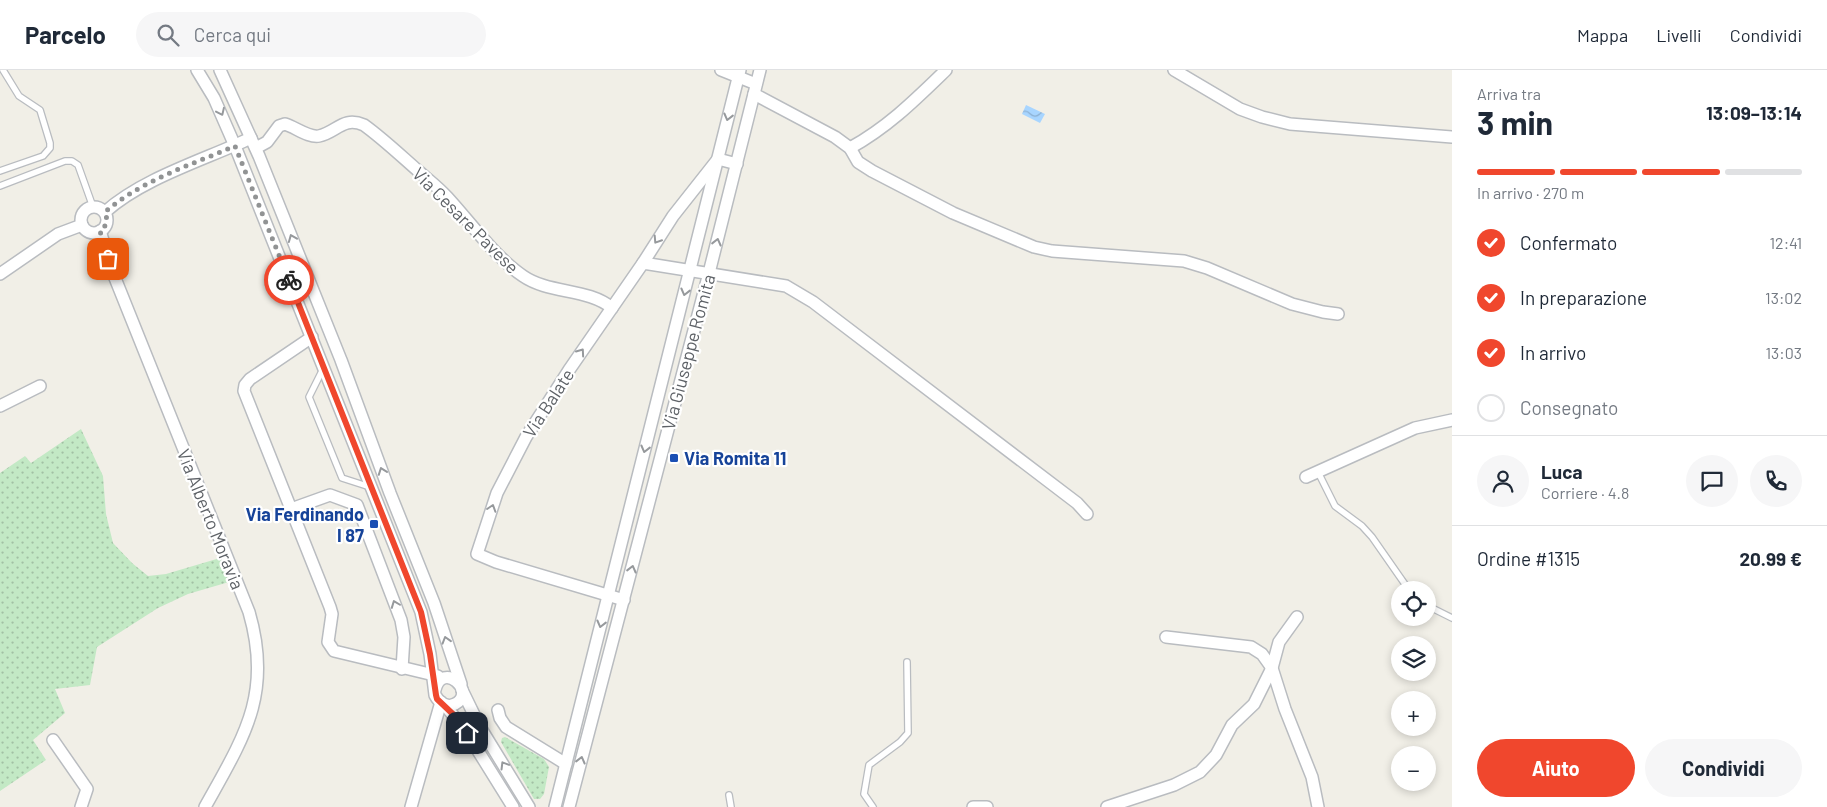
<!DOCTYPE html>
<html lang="it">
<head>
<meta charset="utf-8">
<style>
	body { margin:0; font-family:Barlow,sans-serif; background:#f6f6f7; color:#1f2937; height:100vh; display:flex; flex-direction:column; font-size:19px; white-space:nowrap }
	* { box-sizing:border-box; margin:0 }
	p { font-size:16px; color:#747a83 }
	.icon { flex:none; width:28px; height:28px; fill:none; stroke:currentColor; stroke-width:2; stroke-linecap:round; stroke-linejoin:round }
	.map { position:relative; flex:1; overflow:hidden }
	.details { display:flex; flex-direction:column; background:#fff; width:375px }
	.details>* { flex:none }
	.tools { position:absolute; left:1391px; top:511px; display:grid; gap:10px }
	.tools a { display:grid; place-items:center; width:45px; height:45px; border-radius:50%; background:#fff; box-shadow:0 2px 8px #0003; font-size:25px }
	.pin { position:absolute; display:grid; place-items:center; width:42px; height:42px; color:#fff; margin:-21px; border-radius:10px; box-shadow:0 2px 8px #0006 }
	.courier { position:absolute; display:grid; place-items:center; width:50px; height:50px; margin:-25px; border:4px solid #f0472d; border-radius:50%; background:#fff; color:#222; box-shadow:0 1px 6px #0007 }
	.headline em { font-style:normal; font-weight:700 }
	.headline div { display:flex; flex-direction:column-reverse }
	.headline { display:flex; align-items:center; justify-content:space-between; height:85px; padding:0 25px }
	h1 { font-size:32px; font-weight:700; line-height:38px }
	.bar { display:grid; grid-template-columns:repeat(4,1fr); gap:8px 5px; align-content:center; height:60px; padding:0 25px }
	.bar i { height:6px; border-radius:4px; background:#e0e1e3 }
	.bar .current { background:#f0472d }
	.bar p { grid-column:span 4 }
	.line { display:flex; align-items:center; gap:12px; padding:0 25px; border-top:1px solid #e0e1e3 }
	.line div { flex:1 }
	.round { display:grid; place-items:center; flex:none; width:52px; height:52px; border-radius:26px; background:#f6f6f7 }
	ol { padding:0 25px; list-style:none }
	li { display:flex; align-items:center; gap:15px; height:55px }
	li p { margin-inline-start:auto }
	li .icon { padding:5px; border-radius:50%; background:#f0472d; color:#fff; stroke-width:4 }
	li:last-child { color:#747a83 }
	li i { width:28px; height:28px; border:2px solid #e0e1e3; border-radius:50% }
	.button { display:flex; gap:10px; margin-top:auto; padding:10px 25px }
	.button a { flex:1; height:58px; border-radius:30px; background:#f0472d; color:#fff; font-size:20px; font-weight:700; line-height:58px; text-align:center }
	.button a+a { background:#f6f6f7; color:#1f2937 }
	header { display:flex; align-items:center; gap:30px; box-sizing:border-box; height:70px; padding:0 25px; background:#fff; border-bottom:1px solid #e0e1e3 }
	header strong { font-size:24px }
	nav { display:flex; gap:28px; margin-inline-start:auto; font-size:18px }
	.search { width:350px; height:45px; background:#f6f6f7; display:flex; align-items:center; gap:12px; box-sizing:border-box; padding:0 18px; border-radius:28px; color:#747a83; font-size:19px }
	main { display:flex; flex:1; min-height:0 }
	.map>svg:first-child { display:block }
	.grass { fill:url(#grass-dots) }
	.water { fill:url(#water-waves) }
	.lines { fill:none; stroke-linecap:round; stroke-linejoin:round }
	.service-casing { stroke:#b9bcc0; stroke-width:8 }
	.minor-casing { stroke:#b9bcc0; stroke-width:14 }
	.service { stroke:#fff; stroke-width:5.5 }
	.minor { stroke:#fff; stroke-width:11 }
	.oneway { stroke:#96999c }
	.done { stroke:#919394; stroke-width:5; stroke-dasharray:0 9 }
	.route { stroke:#f0472d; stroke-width:6 }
	.transit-dot { fill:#1a4fb4; stroke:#fff; stroke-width:2 }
	.labels { text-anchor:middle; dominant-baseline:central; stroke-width:4.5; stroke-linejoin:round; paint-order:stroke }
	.street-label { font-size:18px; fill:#5e6267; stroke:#fff }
	.transit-label { font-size:18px; font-weight:bold; fill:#164399; stroke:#fff; text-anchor:start }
</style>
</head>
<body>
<header>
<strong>Parcelo</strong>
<div class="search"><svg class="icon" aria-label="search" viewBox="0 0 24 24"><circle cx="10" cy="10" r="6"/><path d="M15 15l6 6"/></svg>Cerca qui</div>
<nav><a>Mappa</a><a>Livelli</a><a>Condividi</a></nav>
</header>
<main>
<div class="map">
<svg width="1452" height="737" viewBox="0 0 1452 737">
	<defs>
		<pattern id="grass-dots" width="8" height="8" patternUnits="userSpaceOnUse" patternTransform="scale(1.25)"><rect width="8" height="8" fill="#c3e9c5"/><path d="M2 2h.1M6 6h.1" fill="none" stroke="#a2c0a4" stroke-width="1.8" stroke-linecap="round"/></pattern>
		<pattern id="water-waves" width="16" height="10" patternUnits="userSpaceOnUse" patternTransform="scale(1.25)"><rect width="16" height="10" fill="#a8d5ff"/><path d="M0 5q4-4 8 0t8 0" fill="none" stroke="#8cb0d2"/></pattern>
	</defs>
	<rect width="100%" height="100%" fill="#f1efe7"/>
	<g class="grass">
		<path d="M81,359L103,406L106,444L113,473L132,493L148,506L166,504L220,488L229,512L188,524L158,538L97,577L90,615L55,619L65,643L33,670L46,690L0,721V403L25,386L31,393Z"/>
		<path d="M505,667L544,689L549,697L544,724L540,729H534L501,672L502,668Z"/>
	</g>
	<path class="water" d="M1026,35L1045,44L1040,53L1022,44Z"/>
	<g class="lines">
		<g class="service-casing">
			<g id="service">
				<path d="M0,101L43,86L50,78V73L40,40L19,26L3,0"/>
				<path d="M0,116L65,91H72L78,95L93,137"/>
				<path d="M323,299L309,327L342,408L370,417"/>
				<path d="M1318,402L1335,436L1362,456L1372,467L1409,520"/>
				<path d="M1428,536L1452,548"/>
				<path d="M729,725L731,737"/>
				<path d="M873,737L864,724L869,695L900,672L908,663L907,592"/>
			</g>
		</g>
		<g class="minor-casing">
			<g id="minor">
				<path d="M197,0L214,28L235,76L421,542L430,584L435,625C439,633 447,638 455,634C478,622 442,590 435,620"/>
				<path d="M220,0L259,86L341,290L390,423L434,533L461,614"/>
				<path d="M721,0L756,14"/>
				<path d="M1174,0L1240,39L1262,47L1290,54L1452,67"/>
				<path d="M754,24L835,67L850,78L858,92L872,101L953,143L1034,177L1052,181L1184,191L1207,198L1292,234L1323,242L1338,244"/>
				<path d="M256,78L267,72L279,56L285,54C295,57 309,68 319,66C337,62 343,46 364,55C382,68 399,84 416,99C426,108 438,117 447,127C470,152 495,187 523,206C549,224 588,218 612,238"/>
				<path d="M850,78C888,57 915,30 946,0"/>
				<circle cx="94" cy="150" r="13"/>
				<path d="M105,142C143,108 204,90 251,68"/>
				<path d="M100,161L115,208L249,542C273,624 244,667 205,737"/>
				<path d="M643,193L673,146L718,89L737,94"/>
				<path d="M0,204L58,164L82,155"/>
				<path d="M312,267L250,309L245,315L244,321L330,537L332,544L328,572L334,581L438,606"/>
				<path d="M0,336L40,316"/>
				<path d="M1306,407L1415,358L1452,350"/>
				<path d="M291,439L330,425L357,435L401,550L404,567L402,599"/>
				<path d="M624,530L496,492L477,484L497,423L526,367L569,300L643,193L786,216L813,232L1077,433L1087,444"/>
				<path d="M1166,567L1251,577L1262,584L1272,598L1285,639L1312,707L1318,737"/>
				<path d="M462,620L480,657L529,737"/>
				<path d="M445,635L467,663L513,737"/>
				<path d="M498,640L500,648L506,657L566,694"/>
				<path d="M53,670L87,719L81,737"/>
				<path d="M411,737L441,632"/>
				<path d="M555,737L740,0"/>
				<path d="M569,737L709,203L760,0"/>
				<path d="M973,737H987"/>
				<path d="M1107,737L1174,715L1200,702L1216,685L1232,655L1254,634L1272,598L1279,572L1297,547"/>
			</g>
		</g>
		<use href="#service" class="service"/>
		<use href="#minor" class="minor"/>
	</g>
	<defs><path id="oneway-chevron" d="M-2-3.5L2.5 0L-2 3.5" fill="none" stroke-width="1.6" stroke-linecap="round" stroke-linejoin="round" transform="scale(1.25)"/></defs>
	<g class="oneway">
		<use href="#oneway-chevron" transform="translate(221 42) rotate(65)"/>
		<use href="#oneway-chevron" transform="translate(728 47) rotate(104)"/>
		<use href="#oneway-chevron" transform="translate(292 168) rotate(-112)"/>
		<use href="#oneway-chevron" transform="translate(657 170) rotate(123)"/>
		<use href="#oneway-chevron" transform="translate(717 172) rotate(-76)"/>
		<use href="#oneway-chevron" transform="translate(685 222) rotate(104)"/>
		<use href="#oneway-chevron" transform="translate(581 282) rotate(-55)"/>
		<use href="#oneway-chevron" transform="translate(645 379) rotate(104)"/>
		<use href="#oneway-chevron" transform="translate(382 401) rotate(-110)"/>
		<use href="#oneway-chevron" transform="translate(492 438) rotate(-72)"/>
		<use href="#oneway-chevron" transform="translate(632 499) rotate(-76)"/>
		<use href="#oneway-chevron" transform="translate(395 534) rotate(-111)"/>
		<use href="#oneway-chevron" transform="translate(601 554) rotate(104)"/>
		<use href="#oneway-chevron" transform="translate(446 570) rotate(-107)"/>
		<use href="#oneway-chevron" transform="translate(581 690) rotate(-76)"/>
		<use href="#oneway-chevron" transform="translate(504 695) rotate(-121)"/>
	</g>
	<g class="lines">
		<path class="done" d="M108,189L100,161C107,156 108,150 105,142C142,110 191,95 235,76L289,210"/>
		<path class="route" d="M289,210L421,542L430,584L436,625L437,629L456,647L467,663"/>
	</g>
	<g class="transit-dot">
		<rect x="669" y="383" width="10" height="10" rx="2.5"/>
		<rect x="369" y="449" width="10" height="10" rx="2.5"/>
	</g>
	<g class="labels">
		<g class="street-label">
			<text transform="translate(466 150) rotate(45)">Via Cesare Pavese</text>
			<text transform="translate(688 282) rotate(-75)">Via Giuseppe Romita</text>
			<text transform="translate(548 333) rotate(-57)">Via Balate</text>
			<text transform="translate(211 449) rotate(68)">Via Alberto Moravia</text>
		</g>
		<g class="transit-label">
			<text x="684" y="388">Via Romita 11</text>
			<text x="364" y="444" text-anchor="end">Via Ferdinando<tspan x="364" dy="21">I 87</tspan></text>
		</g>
	</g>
</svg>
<div class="tools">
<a><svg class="icon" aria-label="locate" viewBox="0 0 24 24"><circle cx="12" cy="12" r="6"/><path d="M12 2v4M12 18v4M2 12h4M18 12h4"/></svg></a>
<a><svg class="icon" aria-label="layers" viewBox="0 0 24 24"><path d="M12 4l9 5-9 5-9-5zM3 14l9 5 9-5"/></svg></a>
<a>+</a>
<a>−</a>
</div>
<div class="pin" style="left:108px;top:189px;background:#ea580c"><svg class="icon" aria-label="bag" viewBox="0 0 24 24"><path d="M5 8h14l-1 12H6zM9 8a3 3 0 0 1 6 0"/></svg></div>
<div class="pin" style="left:467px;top:663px;background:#1f2937"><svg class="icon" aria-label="home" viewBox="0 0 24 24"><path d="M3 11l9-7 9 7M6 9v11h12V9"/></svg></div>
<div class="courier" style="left:289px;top:210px"><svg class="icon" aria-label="bike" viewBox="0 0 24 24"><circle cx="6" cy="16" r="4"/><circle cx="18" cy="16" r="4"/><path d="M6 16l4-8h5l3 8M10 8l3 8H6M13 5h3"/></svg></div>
</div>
<section class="details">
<div class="headline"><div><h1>3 min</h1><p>Arriva tra</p></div><em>13:09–13:14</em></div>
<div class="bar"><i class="current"></i><i class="current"></i><i class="current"></i><i></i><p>In arrivo · 270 m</p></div>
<ol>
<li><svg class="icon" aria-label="check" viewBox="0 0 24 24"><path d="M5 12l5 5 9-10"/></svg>Confermato<p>12:41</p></li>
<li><svg class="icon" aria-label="check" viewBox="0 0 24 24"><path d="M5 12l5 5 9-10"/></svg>In preparazione<p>13:02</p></li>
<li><svg class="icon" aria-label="check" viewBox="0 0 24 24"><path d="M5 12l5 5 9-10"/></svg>In arrivo<p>13:03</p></li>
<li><i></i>Consegnato</li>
</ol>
<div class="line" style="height:90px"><a class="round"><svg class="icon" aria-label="person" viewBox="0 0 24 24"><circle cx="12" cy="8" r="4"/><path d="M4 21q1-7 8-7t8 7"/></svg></a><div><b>Luca</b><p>Corriere · 4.8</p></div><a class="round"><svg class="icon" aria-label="chat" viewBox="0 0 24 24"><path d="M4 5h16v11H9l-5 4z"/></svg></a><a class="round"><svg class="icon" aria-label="phone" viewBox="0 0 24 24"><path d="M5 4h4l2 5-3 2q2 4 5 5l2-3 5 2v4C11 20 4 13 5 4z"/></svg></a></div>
<div class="line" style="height:65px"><div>Ordine #1315</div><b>20.99 €</b></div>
<div class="button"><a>Aiuto</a><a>Condividi</a></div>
</section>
</main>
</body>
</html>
